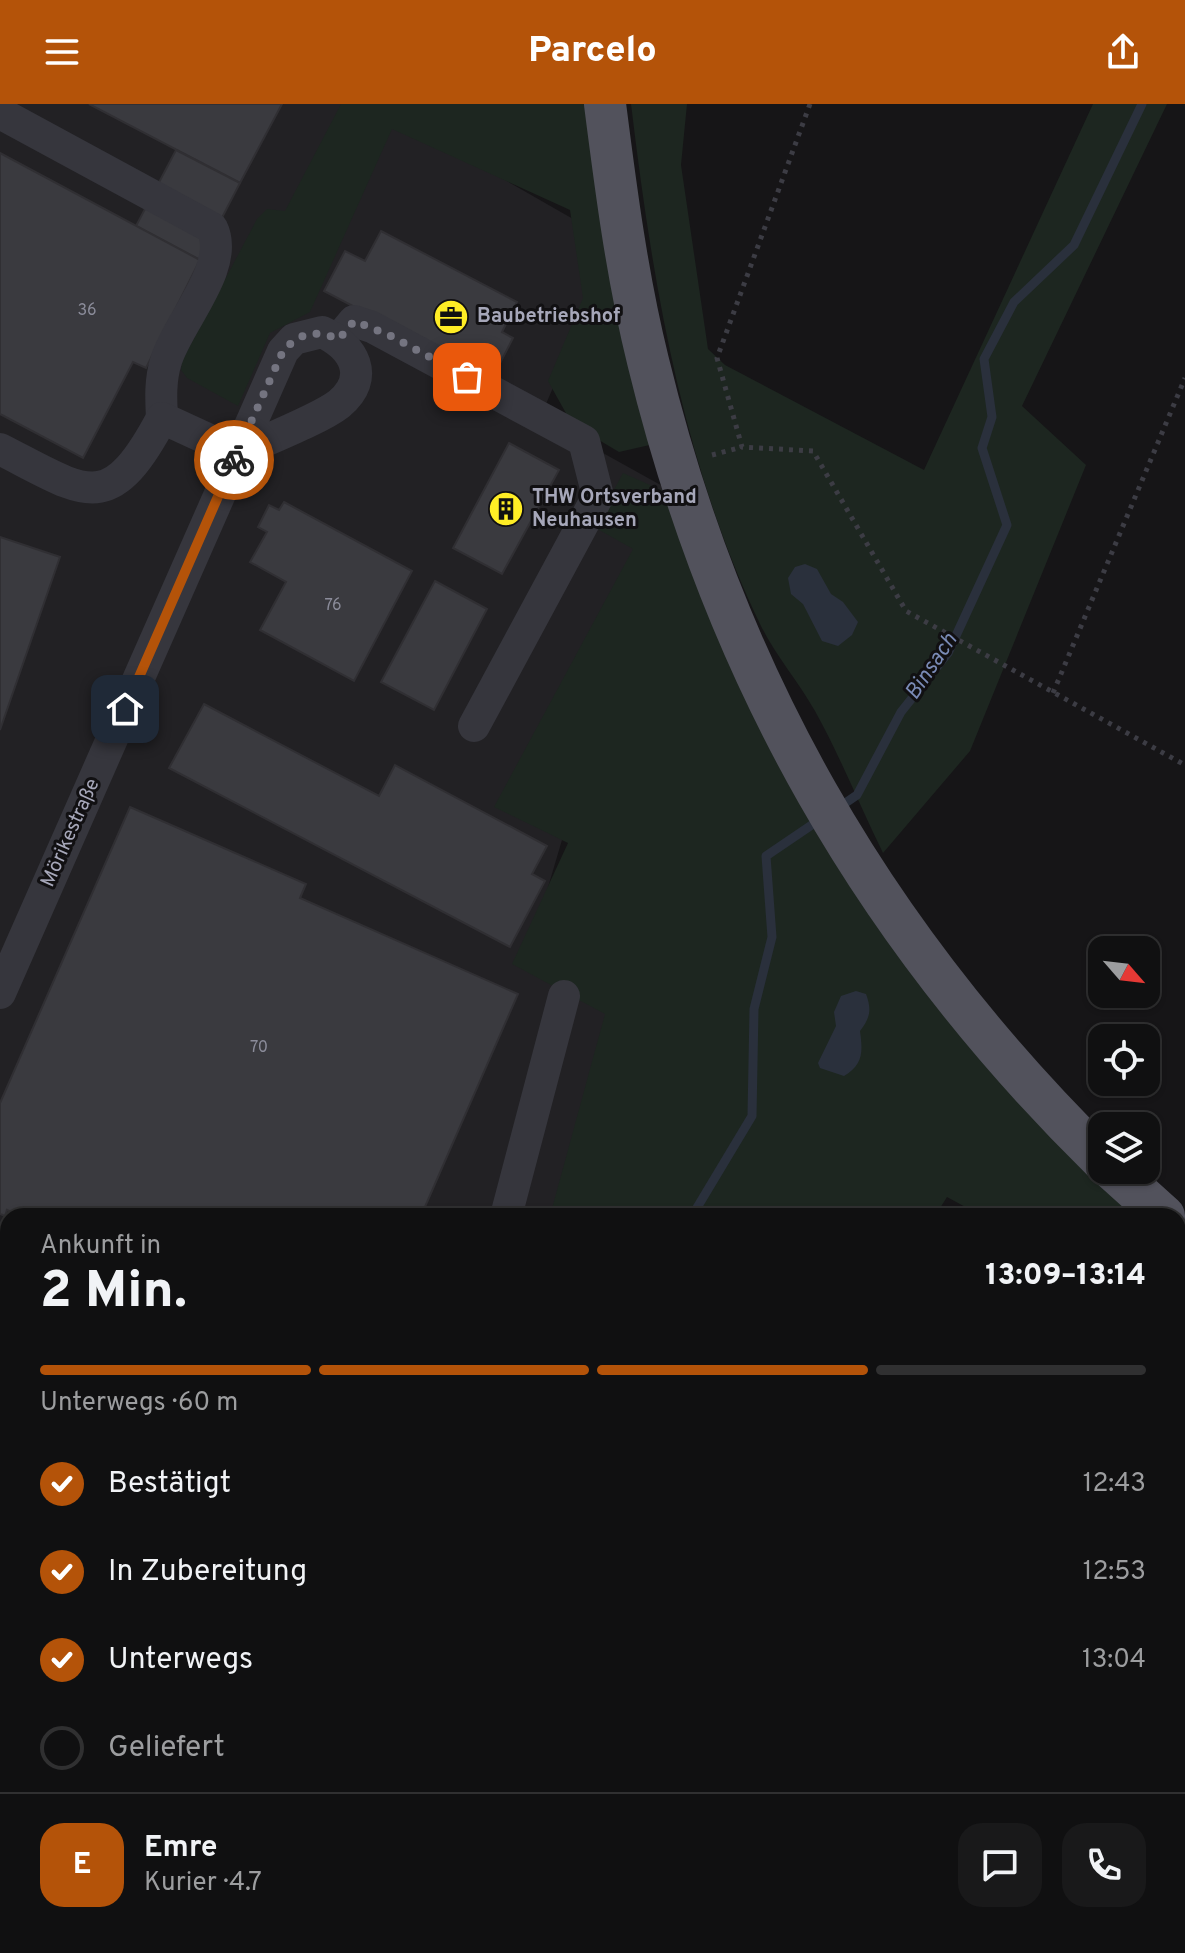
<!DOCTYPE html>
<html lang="de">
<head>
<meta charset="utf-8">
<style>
	body { margin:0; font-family:Overpass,sans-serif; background:#19191a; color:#f1f3f6; height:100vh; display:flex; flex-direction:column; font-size:30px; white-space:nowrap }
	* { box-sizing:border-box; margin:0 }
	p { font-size:26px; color:#9c9d9f }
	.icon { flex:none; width:44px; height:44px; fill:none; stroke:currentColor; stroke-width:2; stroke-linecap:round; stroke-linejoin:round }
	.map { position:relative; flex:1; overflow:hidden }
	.side { position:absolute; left:0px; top:1104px; width:1186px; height:746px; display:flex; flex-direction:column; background:#101011; border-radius:24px 24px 0 0; box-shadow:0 2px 6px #0004,0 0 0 2px #303031 }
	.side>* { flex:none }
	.needle { width:52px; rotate:118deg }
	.controls { position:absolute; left:1088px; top:832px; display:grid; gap:16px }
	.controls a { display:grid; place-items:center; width:72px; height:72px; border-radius:16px; background:#101011; box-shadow:0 2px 6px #0004,0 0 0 2px #303031; font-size:40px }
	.pin { position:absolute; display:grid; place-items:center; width:68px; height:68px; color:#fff; margin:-34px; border-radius:16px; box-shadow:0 4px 12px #0006 }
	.courier { position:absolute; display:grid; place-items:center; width:80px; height:80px; margin:-40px; border:6px solid #b45309; border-radius:50%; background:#fff; color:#222; box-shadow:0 2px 10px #0007 }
	.head em { font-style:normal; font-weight:800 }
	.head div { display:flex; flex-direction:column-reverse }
	.head { display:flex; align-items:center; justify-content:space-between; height:136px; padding:0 40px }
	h1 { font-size:52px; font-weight:800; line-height:60px }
	.bar { display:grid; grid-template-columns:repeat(4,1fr); gap:12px 8px; align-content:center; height:96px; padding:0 40px }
	.bar i { height:10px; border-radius:6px; background:#303031 }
	.bar .on { background:#b45309 }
	.bar p { grid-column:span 4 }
	.line { display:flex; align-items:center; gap:20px; padding:0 40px; border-top:2px solid #303031 }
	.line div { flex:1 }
	.round { display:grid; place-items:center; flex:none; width:84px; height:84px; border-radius:24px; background:#19191a }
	ol { padding:0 40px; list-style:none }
	li { display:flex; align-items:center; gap:24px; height:88px }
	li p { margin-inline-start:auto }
	li .icon { padding:8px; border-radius:50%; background:#b45309; color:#fff; stroke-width:4 }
	li:last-child { color:#9c9d9f }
	li i { width:44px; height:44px; border:4px solid #303031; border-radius:50% }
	header { display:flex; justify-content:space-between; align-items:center; height:104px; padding:0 40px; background:#b45309; color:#fff; font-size:36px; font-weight:800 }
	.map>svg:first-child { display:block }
	.built { fill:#222124 }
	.green { fill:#1d2620 }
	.water { fill:#2a303c }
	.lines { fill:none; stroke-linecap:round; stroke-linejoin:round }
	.stream { stroke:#2a303c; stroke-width:9 }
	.building { fill:#3a3a3f; stroke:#302f33; stroke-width:2 }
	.path { stroke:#3c3c44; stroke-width:5; stroke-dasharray:4 6; stroke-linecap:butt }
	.minor { stroke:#36363d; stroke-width:32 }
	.major { stroke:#52525c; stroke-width:42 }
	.done { stroke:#747480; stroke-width:8; stroke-dasharray:0 14.4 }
	.route { stroke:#b45309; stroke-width:10 }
	.labels { text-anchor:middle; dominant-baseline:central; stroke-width:6; stroke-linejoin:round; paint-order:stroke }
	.number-label { font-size:16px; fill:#8b8c9a }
	.poi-label { font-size:20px; font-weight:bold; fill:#a6a7b9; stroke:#111012; text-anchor:start }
	.street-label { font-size:20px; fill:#a6a7b9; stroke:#111012 }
	.water-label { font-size:22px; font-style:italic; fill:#7a8bb6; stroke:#111012 }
</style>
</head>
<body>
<header><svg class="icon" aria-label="menu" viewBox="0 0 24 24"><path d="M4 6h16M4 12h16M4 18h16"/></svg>Parcelo<svg class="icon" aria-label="share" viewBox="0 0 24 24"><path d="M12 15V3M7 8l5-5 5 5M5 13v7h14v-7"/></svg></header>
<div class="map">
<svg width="1185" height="1849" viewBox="0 0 1185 1849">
	<rect width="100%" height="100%" fill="#161517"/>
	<path class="built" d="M0,0H385L383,6L615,139L540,314L666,384L528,851L618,886L583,1112H8V1842H322L319,1849H0Z"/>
	<g class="green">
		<path d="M341,0H595L654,340L619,348L572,320L548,277L583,194L570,106L392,25L310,208L270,229L238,302L187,274L181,266L182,257L257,115L267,105L285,107Z"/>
		<path d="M631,0H687L681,61L708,245L725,261L924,366L1093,0H1167L1022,302L1086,361L970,647L883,749C860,702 840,652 815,607C798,577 775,551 760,520C682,358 652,176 631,0Z"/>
		<path d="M623,369L668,389L798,685L1135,1112H982L947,1093L935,1112H550L605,910L512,860L568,739L494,703L633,445L594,423Z"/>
		<path d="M322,1842H591L588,1849H319Z"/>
	</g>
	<g class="water">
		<path d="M805,460L817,465L831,490L843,498L858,518L852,531L838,542L822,537L803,500L791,490L788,474L795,463Z"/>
		<path d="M856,887L866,890C872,906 870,914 860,927C863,949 863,960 844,972L820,964L818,959L836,922L834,908L841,892Z"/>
	</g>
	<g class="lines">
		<g class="stream">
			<path d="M838,704L857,691L901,608L948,549L1007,421L982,344L992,313L984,255L1014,198L1074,141L1142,0"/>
			<path d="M692,1112L752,1012L754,905L772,833L766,752L822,714"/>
			<path d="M418,1849L421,1842"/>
		</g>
	</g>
	<g class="building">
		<path d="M89,0H282L240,79Z"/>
		<path d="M176,46L240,79L200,156L136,122Z"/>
		<path d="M0,49L200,156L146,264L133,258L83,354L0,310Z"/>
		<path d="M381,127L517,198L502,228L513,234L492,275L324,187L345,147L365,157Z"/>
		<path d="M509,339L559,366L502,470L453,444Z"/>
		<path d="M284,398L412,467L354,577L260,526L286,478L250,458L267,428L258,423L269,401L279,406Z"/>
		<path d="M0,433L60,453L0,626Z"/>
		<path d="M435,477L487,505L434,606L381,578Z"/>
		<path d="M204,600L379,692L395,661L547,742L532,770L545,777L510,843L169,664Z"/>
		<path d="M130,703L306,780L300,794L518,890L421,1112H20L7,1106L5,1112L0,1110V999Z"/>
		<path d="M0,1243L8,1247V1425L0,1444Z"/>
		<path d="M8,1688V1842H192L188,1849H0V1703Z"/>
	</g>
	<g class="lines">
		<g class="path">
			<path d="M810,0L717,254L742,343L813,347L906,507L1185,661"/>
			<path d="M712,351L742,343"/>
			<path d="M1053,589L1185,274"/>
			<path d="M1178,1744L1185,1736"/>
			<path d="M1090,1849L1096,1842"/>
		</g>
		<g class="minor">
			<path d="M0,9L212,124C231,163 177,219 166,257C160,276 161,295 162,314"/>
			<path d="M339,235L354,217L372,223L584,337L598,392L474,622"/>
			<path d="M0,345C86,389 109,414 162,314L238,349"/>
			<path d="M0,889L283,247L294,235L322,228C354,242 371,274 339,300C320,315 263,337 238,349"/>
			<path d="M506,1112L564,892"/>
			<path d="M0,1200L8,1204"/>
		</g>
		<g class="major">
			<path d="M605,0C616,86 627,172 648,257C724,570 872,830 1102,1056"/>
			<path d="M1113,1066L1164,1112"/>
		</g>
	</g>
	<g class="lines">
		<path class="done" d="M234,356L283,247C300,228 316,226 339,235L354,217L389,231L467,273"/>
		<path class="route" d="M125,605L234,356"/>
	</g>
	<defs>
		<g id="office-disc" transform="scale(1.8)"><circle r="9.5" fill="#ffed25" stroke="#111012"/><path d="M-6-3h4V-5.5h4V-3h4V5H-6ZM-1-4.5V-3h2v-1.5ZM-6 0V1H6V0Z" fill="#111"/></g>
		<g id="building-disc" transform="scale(1.8)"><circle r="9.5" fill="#ffed25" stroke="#111012"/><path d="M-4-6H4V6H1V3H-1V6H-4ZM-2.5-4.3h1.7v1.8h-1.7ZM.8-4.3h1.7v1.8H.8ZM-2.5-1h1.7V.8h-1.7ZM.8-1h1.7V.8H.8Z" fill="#111"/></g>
	</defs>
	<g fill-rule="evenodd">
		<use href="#office-disc" x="451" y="213"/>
		<use href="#building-disc" x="506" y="405"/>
	</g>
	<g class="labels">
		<g class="number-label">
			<text x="87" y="207">36</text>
			<text x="333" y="502">76</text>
			<text x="259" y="944">70</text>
		</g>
		<g class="poi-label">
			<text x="477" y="213">Baubetriebshof</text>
			<text x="532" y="394">THW Ortsverband<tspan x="532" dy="23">Neuhausen</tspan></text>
		</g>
		<g class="street-label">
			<text transform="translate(71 729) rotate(-66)">Mörikestraße</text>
		</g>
		<g class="water-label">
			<text transform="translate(932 563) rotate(-56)">Binsach</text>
		</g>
	</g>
</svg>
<div class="controls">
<a><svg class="needle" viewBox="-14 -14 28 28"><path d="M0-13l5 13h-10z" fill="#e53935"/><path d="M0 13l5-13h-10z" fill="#9c9d9f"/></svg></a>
<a><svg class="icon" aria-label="locate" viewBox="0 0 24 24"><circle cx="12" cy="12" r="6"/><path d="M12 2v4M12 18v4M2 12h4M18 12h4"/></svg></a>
<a><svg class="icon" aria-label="layers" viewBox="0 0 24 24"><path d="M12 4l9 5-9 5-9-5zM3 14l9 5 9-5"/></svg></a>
</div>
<div class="pin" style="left:467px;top:273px;background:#ea580c"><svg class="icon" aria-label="bag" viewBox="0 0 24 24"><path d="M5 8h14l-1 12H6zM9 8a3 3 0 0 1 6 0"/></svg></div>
<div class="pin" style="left:125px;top:605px;background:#1f2937"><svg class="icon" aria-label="home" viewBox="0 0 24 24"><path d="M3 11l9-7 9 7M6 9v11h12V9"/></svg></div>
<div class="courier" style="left:234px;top:356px"><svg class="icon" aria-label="bike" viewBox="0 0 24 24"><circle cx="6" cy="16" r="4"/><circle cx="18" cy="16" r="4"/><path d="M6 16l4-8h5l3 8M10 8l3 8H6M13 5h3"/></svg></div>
<section class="side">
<div class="head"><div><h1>2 Min.</h1><p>Ankunft in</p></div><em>13:09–13:14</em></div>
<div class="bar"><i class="on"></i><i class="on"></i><i class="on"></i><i></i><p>Unterwegs · 60 m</p></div>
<ol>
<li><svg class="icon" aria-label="check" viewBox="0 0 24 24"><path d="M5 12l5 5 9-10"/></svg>Bestätigt<p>12:43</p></li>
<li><svg class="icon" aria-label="check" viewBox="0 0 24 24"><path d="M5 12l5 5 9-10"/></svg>In Zubereitung<p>12:53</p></li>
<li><svg class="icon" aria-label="check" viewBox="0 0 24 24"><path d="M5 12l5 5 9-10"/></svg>Unterwegs<p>13:04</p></li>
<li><i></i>Geliefert</li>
</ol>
<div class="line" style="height:144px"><b class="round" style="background:#b45309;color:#fff">E</b><div><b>Emre</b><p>Kurier · 4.7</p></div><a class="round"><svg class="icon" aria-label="chat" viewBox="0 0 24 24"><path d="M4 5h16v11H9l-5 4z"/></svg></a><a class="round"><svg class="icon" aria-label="phone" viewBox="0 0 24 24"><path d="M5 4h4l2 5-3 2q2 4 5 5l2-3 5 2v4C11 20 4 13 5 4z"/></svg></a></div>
</section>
</div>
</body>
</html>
